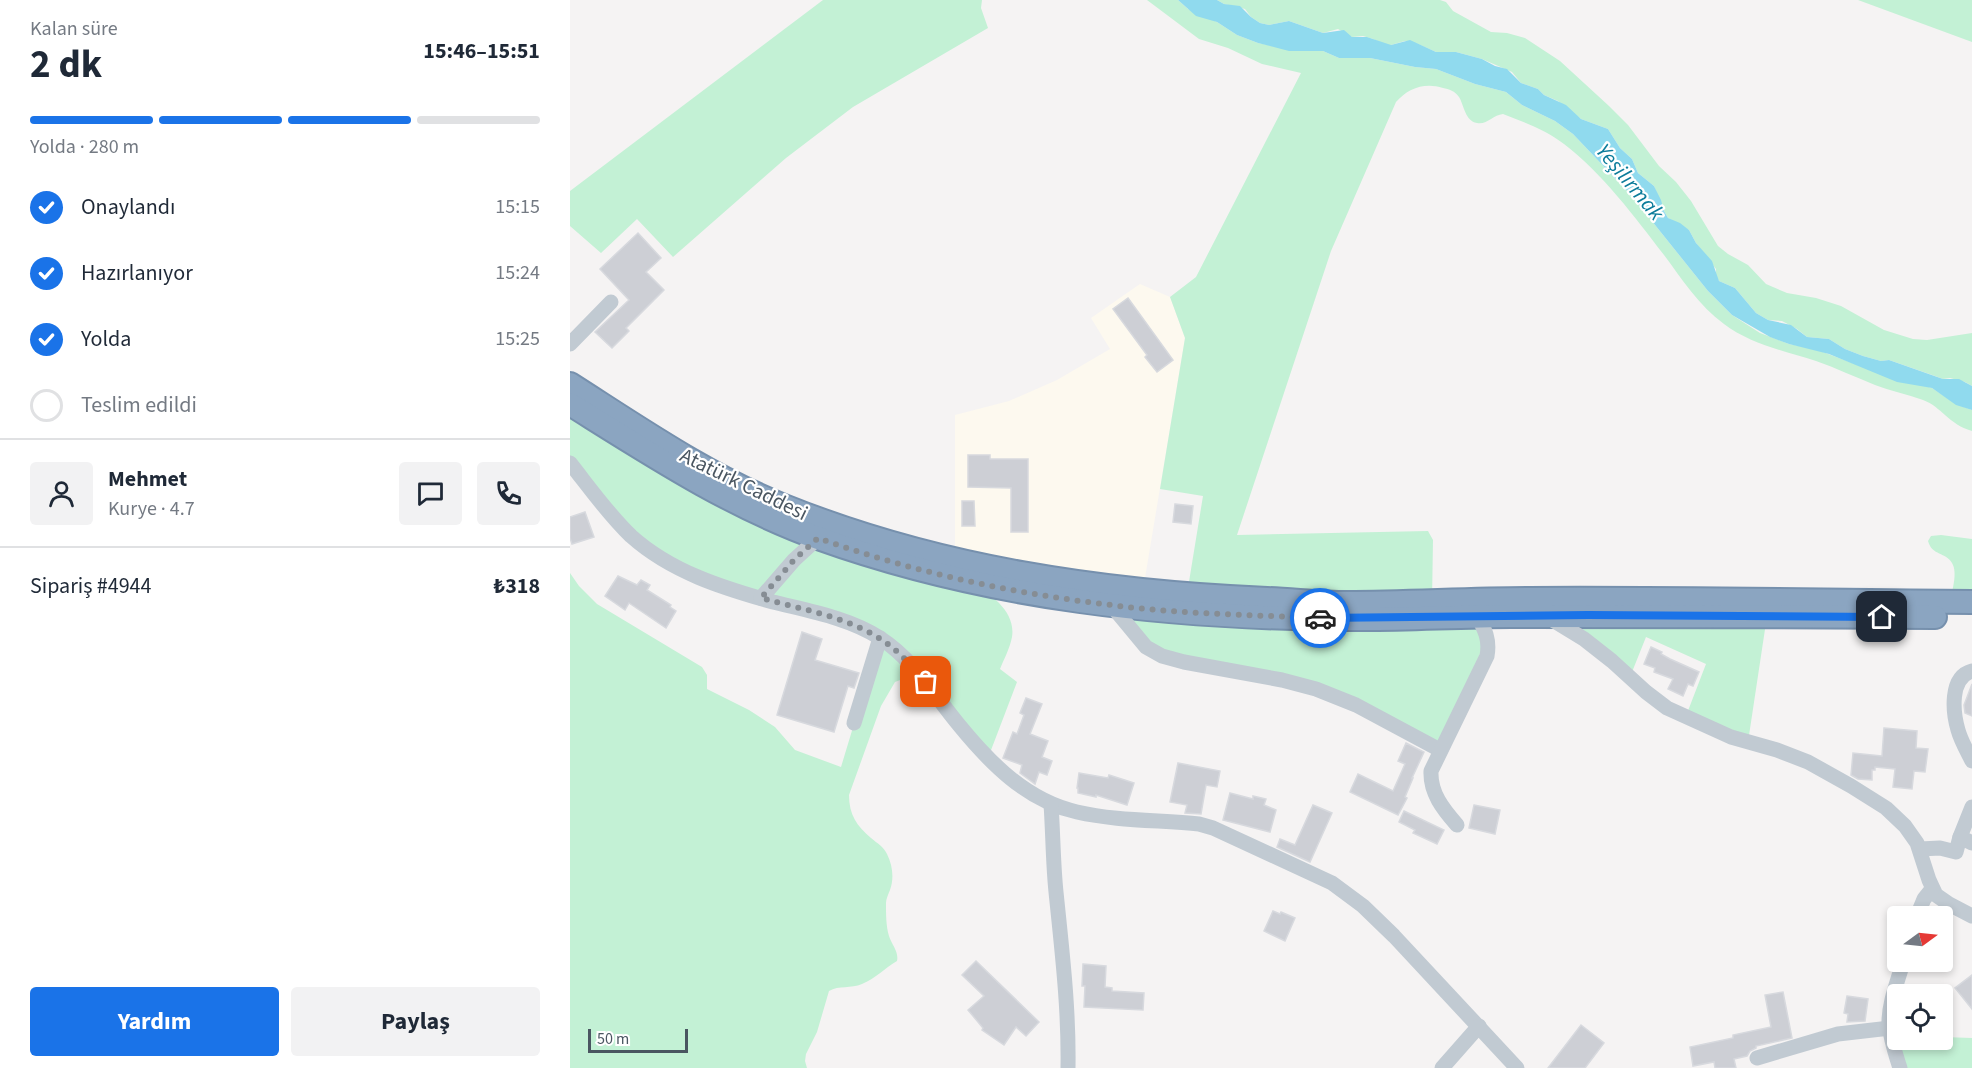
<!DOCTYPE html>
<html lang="tr">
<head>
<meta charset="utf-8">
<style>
	body { margin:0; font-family:"Source Sans 3",sans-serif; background:#f2f2f3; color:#1f2937; height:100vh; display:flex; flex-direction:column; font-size:22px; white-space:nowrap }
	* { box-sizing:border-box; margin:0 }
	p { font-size:20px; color:#747a83 }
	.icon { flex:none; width:33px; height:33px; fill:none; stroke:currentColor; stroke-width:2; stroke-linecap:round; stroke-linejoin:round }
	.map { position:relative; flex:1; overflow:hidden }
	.details { display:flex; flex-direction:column; background:#fff; width:570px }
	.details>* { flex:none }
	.needle { width:39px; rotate:75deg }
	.fabs { position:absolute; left:1317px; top:906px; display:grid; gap:12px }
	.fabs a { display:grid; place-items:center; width:66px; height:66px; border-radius:6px; background:#fff; box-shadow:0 3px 9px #0003; font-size:30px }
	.scale { position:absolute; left:18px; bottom:15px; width:100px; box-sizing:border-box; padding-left:6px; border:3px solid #4a5661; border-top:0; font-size:16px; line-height:21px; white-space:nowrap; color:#4a5661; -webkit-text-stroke:4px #fff; paint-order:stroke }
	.pin { position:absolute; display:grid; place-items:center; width:51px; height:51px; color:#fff; margin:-26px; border-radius:12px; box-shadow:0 3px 9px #0006 }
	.courier { position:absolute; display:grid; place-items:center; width:60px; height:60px; margin:-30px; border:4px solid #1a73e8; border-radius:50%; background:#fff; color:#222; box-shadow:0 2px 8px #0007 }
	.overview em { font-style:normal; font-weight:700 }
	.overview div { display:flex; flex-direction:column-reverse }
	.overview { display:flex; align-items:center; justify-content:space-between; height:102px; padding:0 30px }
	h1 { font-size:39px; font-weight:700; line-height:45px }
	.bar { display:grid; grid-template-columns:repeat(4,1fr); gap:9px 6px; align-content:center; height:72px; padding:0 30px }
	.bar i { height:8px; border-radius:4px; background:#e0e1e3 }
	.bar .selected { background:#1a73e8 }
	.bar p { grid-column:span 4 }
	.line { display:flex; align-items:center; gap:15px; padding:0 30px; border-top:2px solid #e0e1e3 }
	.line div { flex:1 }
	.round { display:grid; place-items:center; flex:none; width:63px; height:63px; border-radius:6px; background:#f2f2f3 }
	ol { padding:0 30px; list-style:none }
	li { display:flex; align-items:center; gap:18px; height:66px }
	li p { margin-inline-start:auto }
	li .icon { padding:6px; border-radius:50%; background:#1a73e8; color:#fff; stroke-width:4 }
	li:last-child { color:#747a83 }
	li i { width:33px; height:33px; border:3px solid #e0e1e3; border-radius:50% }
	.primary-button { display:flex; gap:12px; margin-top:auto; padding:12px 30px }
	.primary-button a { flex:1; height:69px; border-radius:6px; background:#1a73e8; color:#fff; font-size:24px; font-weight:700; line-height:69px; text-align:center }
	.primary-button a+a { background:#f2f2f3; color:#1f2937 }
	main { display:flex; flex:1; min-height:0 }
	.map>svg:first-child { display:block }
	.commercial { fill:#fdf9ef }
	.green { fill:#c3f1d5 }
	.water { fill:#90daee }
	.building { fill:#cdcfd5; stroke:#d7d9de; stroke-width:1.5 }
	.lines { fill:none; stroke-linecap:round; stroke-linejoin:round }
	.highway-casing { stroke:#7690ad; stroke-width:26 }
	.minor { stroke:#c1cad2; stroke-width:15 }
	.highway { stroke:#8ba5c1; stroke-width:22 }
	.done { stroke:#868d94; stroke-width:6; stroke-dasharray:0 10.8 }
	.route { stroke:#1a73e8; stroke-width:8 }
	.labels { text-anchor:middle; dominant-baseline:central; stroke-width:4.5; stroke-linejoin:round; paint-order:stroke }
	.street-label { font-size:21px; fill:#4a5661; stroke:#fff }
	.water-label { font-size:22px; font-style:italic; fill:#0c7c9b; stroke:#fff }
</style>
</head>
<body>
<main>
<section class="details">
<div class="overview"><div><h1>2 dk</h1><p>Kalan süre</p></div><em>15:46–15:51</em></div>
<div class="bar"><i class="selected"></i><i class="selected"></i><i class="selected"></i><i></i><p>Yolda · 280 m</p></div>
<ol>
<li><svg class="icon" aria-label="check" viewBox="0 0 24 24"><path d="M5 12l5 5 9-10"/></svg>Onaylandı<p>15:15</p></li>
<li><svg class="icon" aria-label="check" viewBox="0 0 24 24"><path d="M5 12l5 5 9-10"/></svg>Hazırlanıyor<p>15:24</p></li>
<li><svg class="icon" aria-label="check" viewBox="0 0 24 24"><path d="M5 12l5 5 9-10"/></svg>Yolda<p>15:25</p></li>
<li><i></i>Teslim edildi</li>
</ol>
<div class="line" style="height:108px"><a class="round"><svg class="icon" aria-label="person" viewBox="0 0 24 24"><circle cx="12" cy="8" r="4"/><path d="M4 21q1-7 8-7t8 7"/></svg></a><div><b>Mehmet</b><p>Kurye · 4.7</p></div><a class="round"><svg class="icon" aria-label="chat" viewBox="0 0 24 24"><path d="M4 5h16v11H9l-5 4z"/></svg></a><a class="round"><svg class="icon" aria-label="phone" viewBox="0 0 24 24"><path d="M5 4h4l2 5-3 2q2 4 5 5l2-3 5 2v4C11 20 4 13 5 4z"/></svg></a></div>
<div class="line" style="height:78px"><div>Sipariş #4944</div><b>₺318</b></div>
<div class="primary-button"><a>Yardım</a><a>Paylaş</a></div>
</section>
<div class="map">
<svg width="1402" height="1068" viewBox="0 0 1402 1068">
	<rect width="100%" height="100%" fill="#f5f3f3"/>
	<path class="commercial" d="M570,284L600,297L615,338L573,590L385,559V415L439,401L487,380L540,349L521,318Z"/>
	<g class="green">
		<path d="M253,0H412L411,8L418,28L283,107L216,158L103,257L67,219L31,253L0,226V191Z"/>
		<path d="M577,0H608L618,9L647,22L667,35L688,43L728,51H753L769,58H800L845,67L866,69L905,84L936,92L952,105L985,121L1003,134L1061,195L1138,291L1162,315L1190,333L1219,344L1245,349L1306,372L1362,388L1386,404L1402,410V431C1378,424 1372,407 1353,400C1337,394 1320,391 1305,385C1285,377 1266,368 1246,361C1215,351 1180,344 1154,324C1129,306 1112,279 1094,255C1064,216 1033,174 994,144C976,130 954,122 933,114C923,115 917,125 907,123C895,121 894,105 889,97C885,91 879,89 873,88C855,82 838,88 826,102L761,251L667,535L858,531L863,540L862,601L617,594L633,496L590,489L615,338L600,297L626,277L731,73L692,64L658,48L629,39Z"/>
		<path d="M647,0H870L876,2L883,11L921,32L937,33L955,38L990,61L1039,106L1058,125L1089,166L1106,182L1121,201L1148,246L1158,254L1178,265L1196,284L1217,293L1246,298L1271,306L1314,330L1343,339L1357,340L1402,333V386L1395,382L1380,378L1373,379L1365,376L1319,360L1311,361L1293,356L1275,349L1259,339L1237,337L1227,329L1212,321L1198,320L1186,313L1165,288L1149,281L1146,276V269L1126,243L1119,230L1098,218L1094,211L1084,186L1068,173L1062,159L1050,148L1038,129L1011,119L988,101L974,95L968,89L951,83L942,72L912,59L886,52H866L848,44L835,41L821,45H816L803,39L793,36L782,37L768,29L753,33L719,21L699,25L690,23L681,17L675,9L654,4Z"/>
		<path d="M1288,0H1402V42Z"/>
		<path d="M0,404L404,582C421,596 446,611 442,637C440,648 434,659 430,669L447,682L418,758L356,682L338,677L325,682L311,706L279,795C279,815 287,826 301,838C308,844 313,846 317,854C323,866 324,879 320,890C318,895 316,899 316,903C316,914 316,926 319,936C322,945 329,952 327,961C315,968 305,979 292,984C281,989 269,985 259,991L247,1032L236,1054L235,1061L237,1068H0V573L9,586L27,604L132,667L137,675V689L179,710L205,727L225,750L271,767L310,638L173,593L78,549L0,463Z"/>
		<path d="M1371,535L1402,539V602L1380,601C1382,591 1388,573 1382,563C1376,552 1362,556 1358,541L1361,536Z"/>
		<path d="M542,606L907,616L917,637L870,750L786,705L592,656Z"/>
		<path d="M975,615L1197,616L1178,742L1116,716L1136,664L1076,637L1060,677Z"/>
		<path d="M1319,1020L1327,1025L1328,1040H1372L1373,1037L1402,1038V1068H1330Z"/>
	</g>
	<path class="water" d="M608,0H647L654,4L670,6L681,17L690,23L699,25L719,21L753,33L774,30L782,37H797L821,45L840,40L866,52H886L912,59L925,66L937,69L951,83L968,89L974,95L996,105L1011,119L1038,129L1050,148L1062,159L1068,173L1084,186L1091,200L1094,211L1098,218L1110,223L1119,230L1126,243L1142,261L1149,281L1165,288L1186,313L1198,320L1221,325L1237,337L1259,339L1275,349L1293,356L1311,361L1319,360L1373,379H1389L1402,386V410L1386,405L1362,388L1327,382L1259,354L1219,344L1200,337L1162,315L1138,291L1061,195L1003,134L985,121L952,105L936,92L905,84L866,69L845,67L800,58H769L753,51H719L688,43L667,35L647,22L626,16Z"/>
	<g class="building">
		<path d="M68,233L91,258L76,272L94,290L56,328L59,331L42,348L25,332L59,300L30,269Z"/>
		<path d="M558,298L603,360L587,372L575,357L577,355L543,309Z"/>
		<path d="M398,455H420V459H458V532H441V488L398,487Z"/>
		<path d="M392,501H404L405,526H392Z"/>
		<path d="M605,504L623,506L621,524L603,522Z"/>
		<path d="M15,512L24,537L2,544L0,538V517Z"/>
		<path d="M48,576L67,585L71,580L80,585L77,590L101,605L100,607L106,611L96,628L59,603L55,610L35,596Z"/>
		<path d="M232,632L252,639L245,660L289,673L284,688L278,686L264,732L207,715Z"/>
		<path d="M1081,647L1092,652L1091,654L1100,659L1129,672L1123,686L1118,684L1113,696L1098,689L1103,679L1084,672L1085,668L1074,664Z"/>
		<path d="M1402,684V716L1395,713L1394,705Z"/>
		<path d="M456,698L472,704L460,734L478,741L472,757L482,761L477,775L469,772L465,784L450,773L452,765L433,758L443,732L447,734L454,715L450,713Z"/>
		<path d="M1314,728L1347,731L1346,748L1358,749L1355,772L1344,771L1342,789L1323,787L1325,769L1305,767V770H1302V780L1288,779L1281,775L1283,753L1312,756Z"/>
		<path d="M836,743L854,752L842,778H843L835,797L837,798L828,815L780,792L788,774L823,791L835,764L828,761Z"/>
		<path d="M608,763L650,771L647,787L636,785L631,814L615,813L617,805L600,802Z"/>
		<path d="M509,773L538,778L539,775L564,783L557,805L526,795V797L508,793V788H507Z"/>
		<path d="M660,793L683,799V796L696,799L694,805L706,810L700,832L653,820Z"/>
		<path d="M743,805L762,813L740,862L707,847L710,839L725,845Z"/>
		<path d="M904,805L930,810L925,834L899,828Z"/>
		<path d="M834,811L874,830L867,844L843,833L845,830L829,822Z"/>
		<path d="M703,911L710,914L711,912L725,918L715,941L694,931Z"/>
		<path d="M406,961L469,1022L456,1036L446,1027L434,1045L412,1030L413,1028L398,1010L414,996L392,975Z"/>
		<path d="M513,964L536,966L535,987L542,988V991L574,993L573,1010L514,1007L515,986H512Z"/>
		<path d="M1402,975V1009L1385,988Z"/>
		<path d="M1213,992L1222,1038L1186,1046V1048L1180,1051L1177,1056L1164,1059L1166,1068H1145L1144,1062L1123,1066L1120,1047L1163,1038V1035L1201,1027L1195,995Z"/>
		<path d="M1277,996L1298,999L1295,1021L1277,1022L1278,1014L1274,1013Z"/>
		<path d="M1011,1025L1034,1043L1015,1068H978Z"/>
	</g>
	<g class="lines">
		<g class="highway-casing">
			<g id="highway">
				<path d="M0,384C69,428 138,476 214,506C368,568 533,592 697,599C724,600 751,603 777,603C838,603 898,599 959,599C1106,598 1254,601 1402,602"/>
				<path d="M0,404C80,454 159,506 248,538C418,599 599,618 778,619C832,620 886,616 941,616C1082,615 1224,617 1365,617"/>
			</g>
		</g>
		<g class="minor">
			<path d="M0,344L41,302"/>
			<path d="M0,463C19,487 38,514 61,536C101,572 153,588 203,602C239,611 279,618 310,638C344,660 364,695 389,725C420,763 457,801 507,812C546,821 589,820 629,824L643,828L762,883L793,906L824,936L947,1068"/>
			<path d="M191,598L224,560L248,538"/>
			<path d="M542,606L576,647L592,656L614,662L712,680L746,689L786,705L870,750"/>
			<path d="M978,617L1014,639L1042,661L1076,692L1097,708L1161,737L1207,750L1238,762L1281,786L1316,808L1335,826L1347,843L1359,880L1366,895L1379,904L1402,916"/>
			<path d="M1402,671C1379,677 1383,713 1388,730C1391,741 1397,751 1402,761"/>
			<path d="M284,723L310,638"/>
			<path d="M481,804C483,833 483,863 486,892C492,951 499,1009 498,1068"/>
			<path d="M1402,807L1390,837L1402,843"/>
			<path d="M887,825C873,809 860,793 861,771L917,656C920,640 915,629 907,616"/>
			<path d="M1350,849L1370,848L1386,852L1390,837"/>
			<path d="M1347,916L1354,899L1362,889"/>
			<path d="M1187,1058L1268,1034L1320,1028"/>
			<path d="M872,1068L909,1026"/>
			<path d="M1330,1068C1325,1053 1320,1037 1319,1022C1319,1002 1328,981 1333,962"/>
		</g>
		<use href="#highway" class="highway"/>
	</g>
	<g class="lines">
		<path class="done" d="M356,682C342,666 327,649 309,638C274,616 230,609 191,598L224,560L248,538C342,572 441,593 541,605C610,614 680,615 750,618"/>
		<path class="route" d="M750,618L1018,615L1312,617"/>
	</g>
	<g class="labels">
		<g class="street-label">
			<text transform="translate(174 484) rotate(26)">Atatürk Caddesi</text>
		</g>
		<g class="water-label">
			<text transform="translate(1060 182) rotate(50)">Yeşilırmak</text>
		</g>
	</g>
</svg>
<div class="fabs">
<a><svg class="needle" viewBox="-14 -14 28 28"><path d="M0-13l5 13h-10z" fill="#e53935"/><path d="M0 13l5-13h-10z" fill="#747a83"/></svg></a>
<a><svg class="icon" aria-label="locate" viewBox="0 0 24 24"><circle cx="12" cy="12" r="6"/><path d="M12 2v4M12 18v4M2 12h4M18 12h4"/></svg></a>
</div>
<div class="scale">50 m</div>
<div class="pin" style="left:356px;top:682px;background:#ea580c"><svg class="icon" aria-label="bag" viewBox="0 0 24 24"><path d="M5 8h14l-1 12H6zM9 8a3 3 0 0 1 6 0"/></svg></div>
<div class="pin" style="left:1312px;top:617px;background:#1f2937"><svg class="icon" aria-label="home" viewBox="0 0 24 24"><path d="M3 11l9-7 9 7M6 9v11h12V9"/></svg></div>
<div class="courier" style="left:750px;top:618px"><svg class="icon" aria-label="car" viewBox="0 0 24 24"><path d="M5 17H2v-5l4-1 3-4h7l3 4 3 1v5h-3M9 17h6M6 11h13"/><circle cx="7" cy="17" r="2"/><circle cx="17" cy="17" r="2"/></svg></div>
</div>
</main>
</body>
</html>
